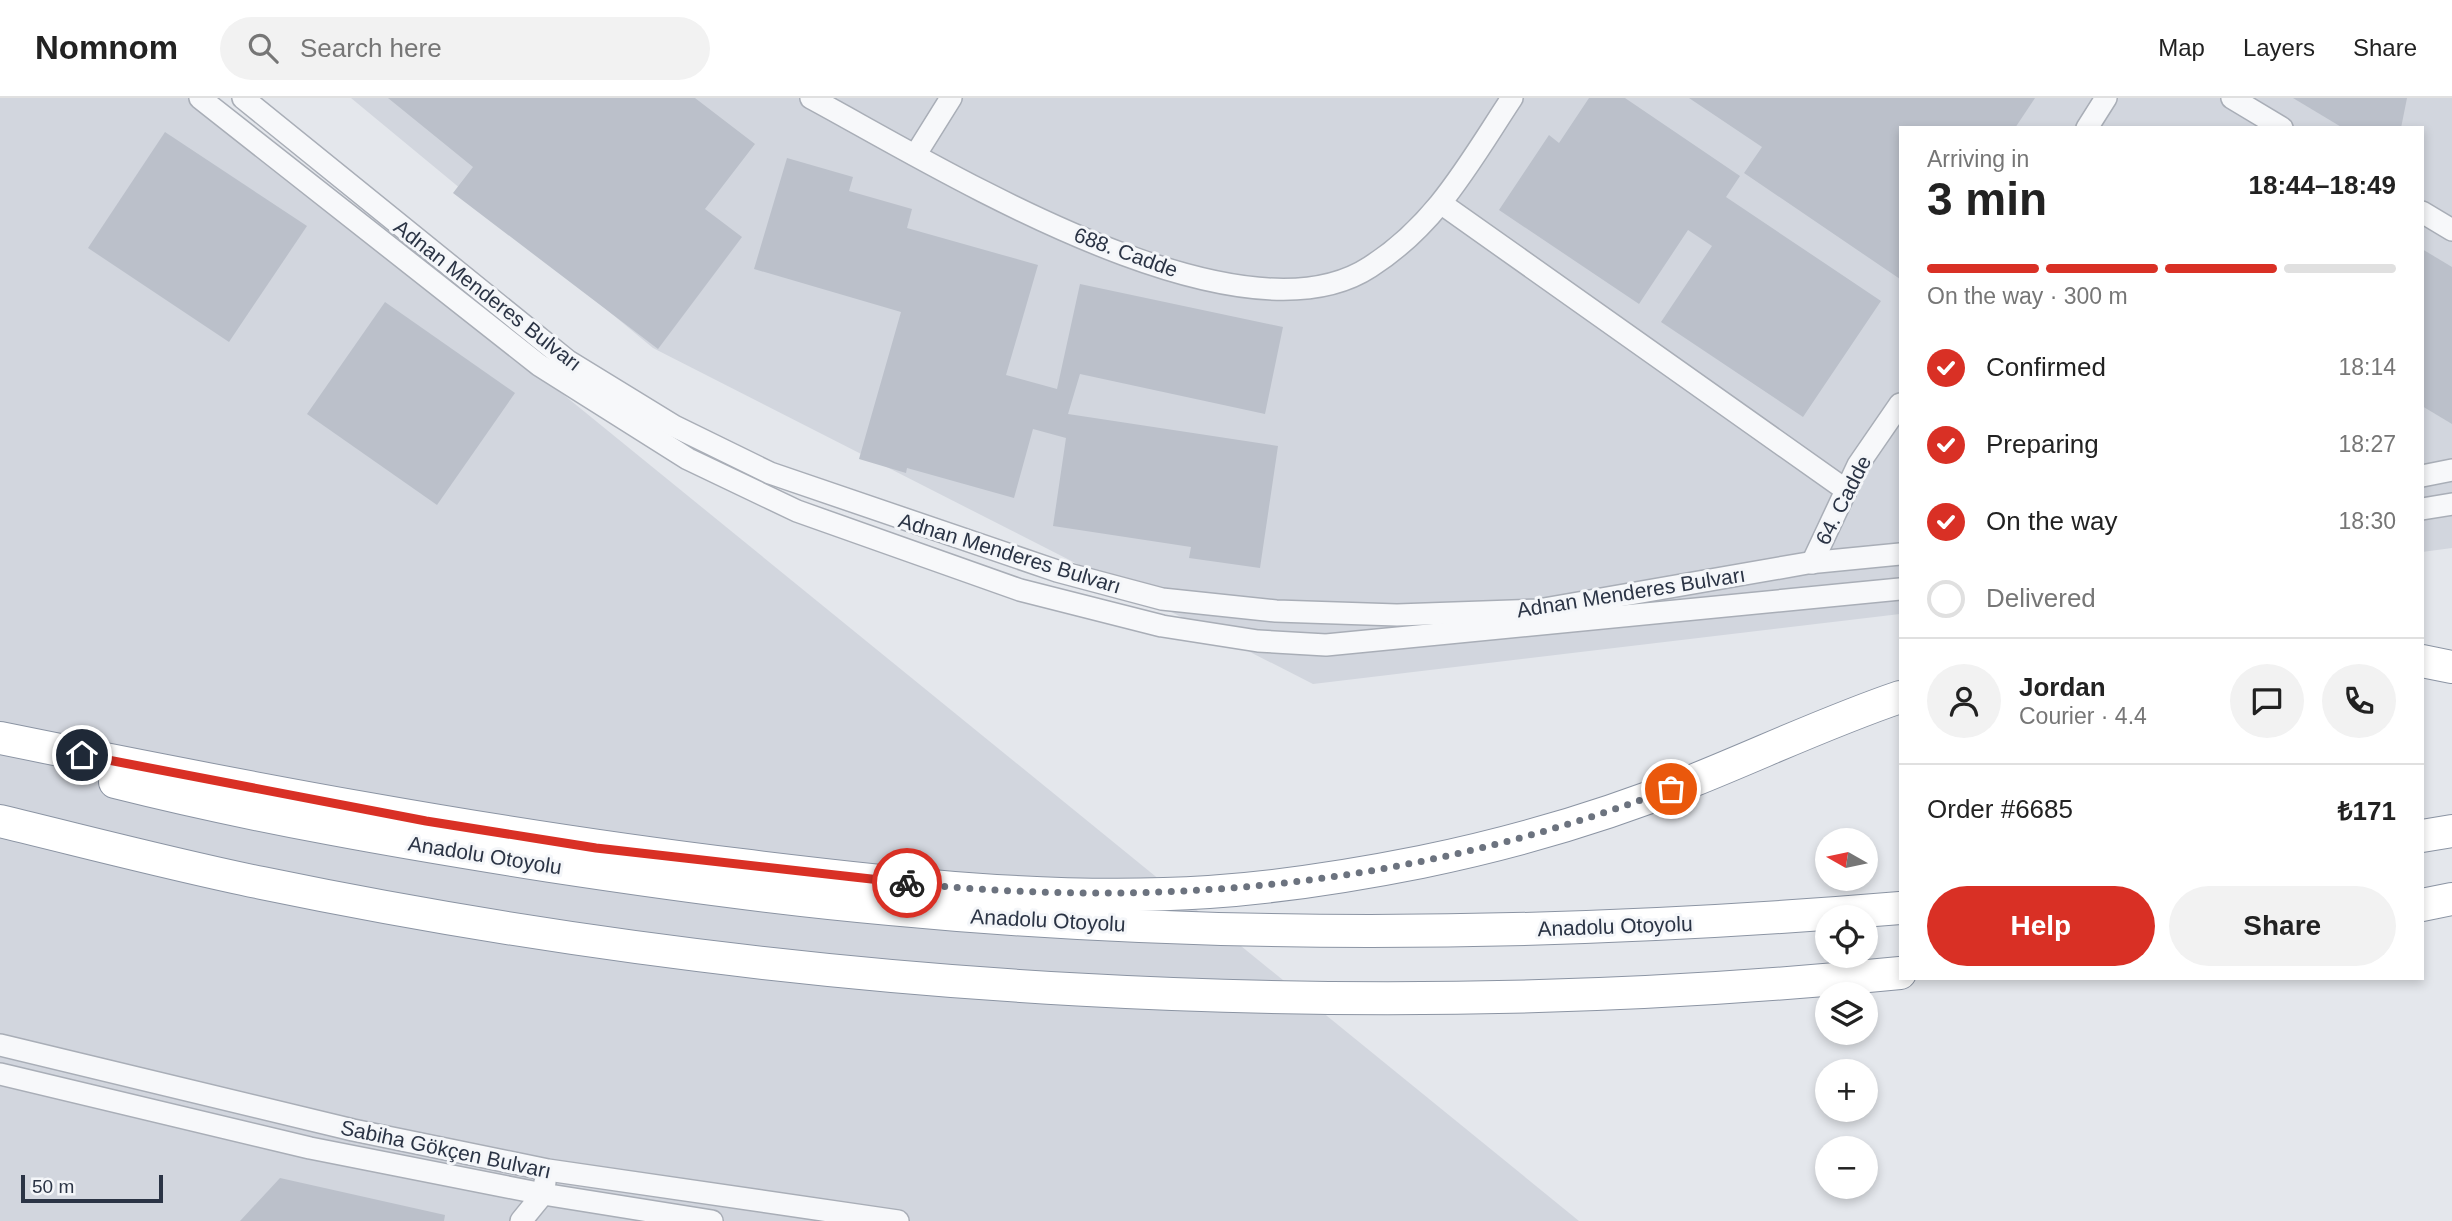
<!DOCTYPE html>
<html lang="en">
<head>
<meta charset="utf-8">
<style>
	body { margin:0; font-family:Arial,sans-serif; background:#f2f2f2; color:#222; height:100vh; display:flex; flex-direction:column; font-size:26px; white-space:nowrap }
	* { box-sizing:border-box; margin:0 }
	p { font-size:23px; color:#767676 }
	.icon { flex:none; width:38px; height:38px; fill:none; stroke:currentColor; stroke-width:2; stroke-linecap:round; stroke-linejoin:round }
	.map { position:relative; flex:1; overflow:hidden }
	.details { position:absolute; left:1899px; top:28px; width:525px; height:854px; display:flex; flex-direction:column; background:#fff; border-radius:0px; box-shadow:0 4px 10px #0003 }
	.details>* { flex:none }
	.needle { width:46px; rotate:279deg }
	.controls { position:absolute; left:1815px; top:730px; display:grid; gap:14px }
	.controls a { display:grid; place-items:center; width:63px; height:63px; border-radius:50%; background:#fff; box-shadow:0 4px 10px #0003; font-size:35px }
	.scale { position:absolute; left:21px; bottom:18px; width:142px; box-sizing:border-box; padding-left:7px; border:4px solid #2b3445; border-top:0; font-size:19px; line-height:24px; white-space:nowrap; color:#2b3445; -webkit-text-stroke:5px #f4f6f9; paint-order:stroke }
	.pin { position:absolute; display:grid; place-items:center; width:60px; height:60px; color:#fff; margin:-30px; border:4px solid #fff; border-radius:50%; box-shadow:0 2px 7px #0007 }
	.courier { position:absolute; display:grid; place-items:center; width:70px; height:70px; margin:-35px; border:5px solid #d93025; border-radius:50%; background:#fff; color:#222; box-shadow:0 2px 9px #0007 }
	.head em { font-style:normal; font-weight:600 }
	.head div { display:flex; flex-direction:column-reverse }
	.head { display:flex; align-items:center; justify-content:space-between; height:119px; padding:0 28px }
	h1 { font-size:46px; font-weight:600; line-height:52px }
	.bar { display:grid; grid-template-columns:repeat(4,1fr); gap:10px 7px; align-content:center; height:84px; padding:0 28px }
	.bar i { height:9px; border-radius:5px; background:#e0e0e0 }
	.bar .current { background:#d93025 }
	.bar p { grid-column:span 4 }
	.line { display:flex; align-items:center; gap:18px; padding:0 28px; border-top:2px solid #e0e0e0 }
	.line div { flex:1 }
	.round { display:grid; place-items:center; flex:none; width:74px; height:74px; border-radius:37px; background:#f2f2f2 }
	ol { padding:0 28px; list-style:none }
	li { display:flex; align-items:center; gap:21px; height:77px }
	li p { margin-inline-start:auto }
	li .icon { padding:7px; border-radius:50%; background:#d93025; color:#fff; stroke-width:4 }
	li:last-child { color:#767676 }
	li i { width:38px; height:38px; border:4px solid #e0e0e0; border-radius:50% }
	.action { display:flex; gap:14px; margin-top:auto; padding:14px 28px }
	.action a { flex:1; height:80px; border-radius:42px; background:#d93025; color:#fff; font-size:28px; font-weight:600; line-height:80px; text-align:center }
	.action a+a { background:#f2f2f2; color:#222 }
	header { display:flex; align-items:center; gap:42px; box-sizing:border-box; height:98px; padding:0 35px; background:#fff; border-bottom:2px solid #e0e0e0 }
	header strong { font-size:33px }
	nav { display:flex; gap:38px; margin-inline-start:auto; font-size:24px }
	.search { width:490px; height:63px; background:#f2f2f2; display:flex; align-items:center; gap:18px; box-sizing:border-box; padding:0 24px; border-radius:38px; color:#767676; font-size:26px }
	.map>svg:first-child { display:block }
	.built { fill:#d2d6de }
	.building { fill:#bbc0ca }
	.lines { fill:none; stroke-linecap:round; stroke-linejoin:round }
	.minor-casing { stroke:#a9aeb7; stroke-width:24 }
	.highway-casing { stroke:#8b94a3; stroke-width:34 }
	.minor { stroke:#f7f8fa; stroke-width:21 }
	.highway { stroke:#fff; stroke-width:32 }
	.done { stroke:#6c737f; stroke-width:7; stroke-dasharray:0 12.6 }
	.route { stroke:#d93025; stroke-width:9 }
	.labels { text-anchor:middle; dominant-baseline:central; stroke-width:6; stroke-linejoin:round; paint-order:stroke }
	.street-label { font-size:21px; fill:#2b3445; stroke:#f4f6f9 }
</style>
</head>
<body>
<header>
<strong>Nomnom</strong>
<div class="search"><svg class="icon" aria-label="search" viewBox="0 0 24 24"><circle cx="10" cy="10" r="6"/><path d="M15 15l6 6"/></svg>Search here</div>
<nav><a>Map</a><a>Layers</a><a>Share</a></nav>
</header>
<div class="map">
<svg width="2452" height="1123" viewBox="0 0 2452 1123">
	<rect width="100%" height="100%" fill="#e4e7ec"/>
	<g class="built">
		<path d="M0,0H199L1579,1123H0Z"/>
		<path d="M351,0H2452V450L2422,454V30H1900V516L1313,586L653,250Z"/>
	</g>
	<g class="building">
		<path d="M388,0H695L755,46L705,111L742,139L658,251L453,95L473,69Z"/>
		<path d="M1589,0H1625L1740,78L1726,99L1881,203L1803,319L1661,224L1712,148L1688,132L1639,206L1499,112L1549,37L1559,45Z"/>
		<path d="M1689,0H2035L2015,30H1900V181L1744,75L1762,49Z"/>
		<path d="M2293,0H2407L2401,30H2343Z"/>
		<path d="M165,34L307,128L229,244L88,150Z"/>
		<path d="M787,60L853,79L849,93L912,111L907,130L1038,167L1006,277L1057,291L1080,186L1283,229L1265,316L1080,276L1068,316L1278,348L1260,470L1189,460L1191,449L1053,428L1066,340L1033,331L1014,400L907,370L906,375L859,361L901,214L754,171Z"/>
		<path d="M2422,151L2452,169V326L2422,308Z"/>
		<path d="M385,204L515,295L437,407L307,316Z"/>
		<path d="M280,1080L445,1117L444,1123H240Z"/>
	</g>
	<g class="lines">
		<g class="minor-casing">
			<g id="minor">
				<path d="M200,0L539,267L688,361L797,413L1020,492L1162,528L1258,543L1326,547L1900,491"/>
				<path d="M243,0L568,263L674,328L770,375L1057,473L1162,501L1276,513L1397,517L1538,512L1808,465L1900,456"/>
				<path d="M811,0C934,66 1237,256 1370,169C1437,126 1469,65 1512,0"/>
				<path d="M2232,0L2282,30"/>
				<path d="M2087,30L2106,0"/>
				<path d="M916,56L951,0"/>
				<path d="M1442,106L1846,392"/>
				<path d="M2422,114L2452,132"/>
				<path d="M2422,378L2452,372"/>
				<path d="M2422,411L2452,406"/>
				<path d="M1812,465L1858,367L1900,306"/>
				<path d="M0,947L353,1032L548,1072L898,1123"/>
				<path d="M0,976L310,1050L543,1096L712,1123"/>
				<path d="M521,1123L543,1096L545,1084"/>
			</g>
		</g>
		<g class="highway-casing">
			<g id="highway">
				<path d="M2422,563L2452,569"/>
				<path d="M0,640C246,690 492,737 741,767C896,786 1053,804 1209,794C1280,789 1351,778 1421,764C1514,745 1605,718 1692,683C1762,655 1829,623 1900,599"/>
				<path d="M115,684C258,720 404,745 550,768C662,785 776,801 890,811C1226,843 1565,838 1900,810"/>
				<path d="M0,723C87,744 174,767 262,785C793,895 1361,929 1900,875"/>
				<path d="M2422,738L2452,733"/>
				<path d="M2422,807L2452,801"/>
			</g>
		</g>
		<use href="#minor" class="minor"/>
		<use href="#highway" class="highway"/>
	</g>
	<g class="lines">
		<path class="done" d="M907,785C1174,812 1419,786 1671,691"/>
		<path class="route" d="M82,657L426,723L596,750L907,785"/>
	</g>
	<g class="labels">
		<g class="street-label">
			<text transform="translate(1126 154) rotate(20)">688. Cadde</text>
			<text transform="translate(488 197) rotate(38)">Adnan Menderes Bulvarı</text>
			<text transform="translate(1843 402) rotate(-63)">64. Cadde</text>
			<text transform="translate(1010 455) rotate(17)">Adnan Menderes Bulvarı</text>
			<text transform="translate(1631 494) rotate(-9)">Adnan Menderes Bulvarı</text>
			<text transform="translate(485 757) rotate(9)">Anadolu Otoyolu</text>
			<text transform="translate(1048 822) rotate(3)">Anadolu Otoyolu</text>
			<text transform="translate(1615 828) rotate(-2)">Anadolu Otoyolu</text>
			<text transform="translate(446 1051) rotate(12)">Sabiha Gökçen Bulvarı</text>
		</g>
	</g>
</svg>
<div class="controls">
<a><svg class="needle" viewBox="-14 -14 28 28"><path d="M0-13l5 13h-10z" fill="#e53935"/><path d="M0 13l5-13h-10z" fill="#767676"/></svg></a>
<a><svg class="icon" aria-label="locate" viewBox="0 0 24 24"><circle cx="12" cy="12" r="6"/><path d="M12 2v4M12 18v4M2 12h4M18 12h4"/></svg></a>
<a><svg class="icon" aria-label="layers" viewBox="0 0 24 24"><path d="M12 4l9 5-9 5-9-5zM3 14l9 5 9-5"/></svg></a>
<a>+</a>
<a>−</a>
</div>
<div class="scale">50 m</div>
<div class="pin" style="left:1671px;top:691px;background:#ea580c"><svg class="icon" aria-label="bag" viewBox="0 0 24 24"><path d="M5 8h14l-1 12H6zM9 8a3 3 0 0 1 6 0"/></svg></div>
<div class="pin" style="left:82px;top:657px;background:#1f2937"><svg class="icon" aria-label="home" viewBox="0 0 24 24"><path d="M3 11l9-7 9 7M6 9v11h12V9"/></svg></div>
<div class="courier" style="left:907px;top:785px"><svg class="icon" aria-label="bike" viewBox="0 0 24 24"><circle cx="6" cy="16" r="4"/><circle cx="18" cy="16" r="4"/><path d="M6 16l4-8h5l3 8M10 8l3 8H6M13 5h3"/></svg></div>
<section class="details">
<div class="head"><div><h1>3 min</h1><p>Arriving in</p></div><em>18:44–18:49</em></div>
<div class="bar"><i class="current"></i><i class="current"></i><i class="current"></i><i></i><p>On the way · 300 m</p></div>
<ol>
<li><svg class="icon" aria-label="check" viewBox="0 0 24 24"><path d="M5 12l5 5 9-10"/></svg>Confirmed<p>18:14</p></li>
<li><svg class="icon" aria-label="check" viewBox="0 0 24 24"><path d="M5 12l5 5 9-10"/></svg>Preparing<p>18:27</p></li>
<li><svg class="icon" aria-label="check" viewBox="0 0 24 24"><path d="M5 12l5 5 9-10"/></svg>On the way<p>18:30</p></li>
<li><i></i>Delivered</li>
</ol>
<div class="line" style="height:126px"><a class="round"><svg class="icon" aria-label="person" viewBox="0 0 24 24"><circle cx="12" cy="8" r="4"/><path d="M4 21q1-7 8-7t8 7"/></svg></a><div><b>Jordan</b><p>Courier · 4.4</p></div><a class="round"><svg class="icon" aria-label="chat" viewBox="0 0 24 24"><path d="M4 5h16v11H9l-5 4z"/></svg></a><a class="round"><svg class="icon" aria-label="phone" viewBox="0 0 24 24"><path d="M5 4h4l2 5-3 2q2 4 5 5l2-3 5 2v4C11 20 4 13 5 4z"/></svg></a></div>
<div class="line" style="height:91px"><div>Order #6685</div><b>₺171</b></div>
<div class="action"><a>Help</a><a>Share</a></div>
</section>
</div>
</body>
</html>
